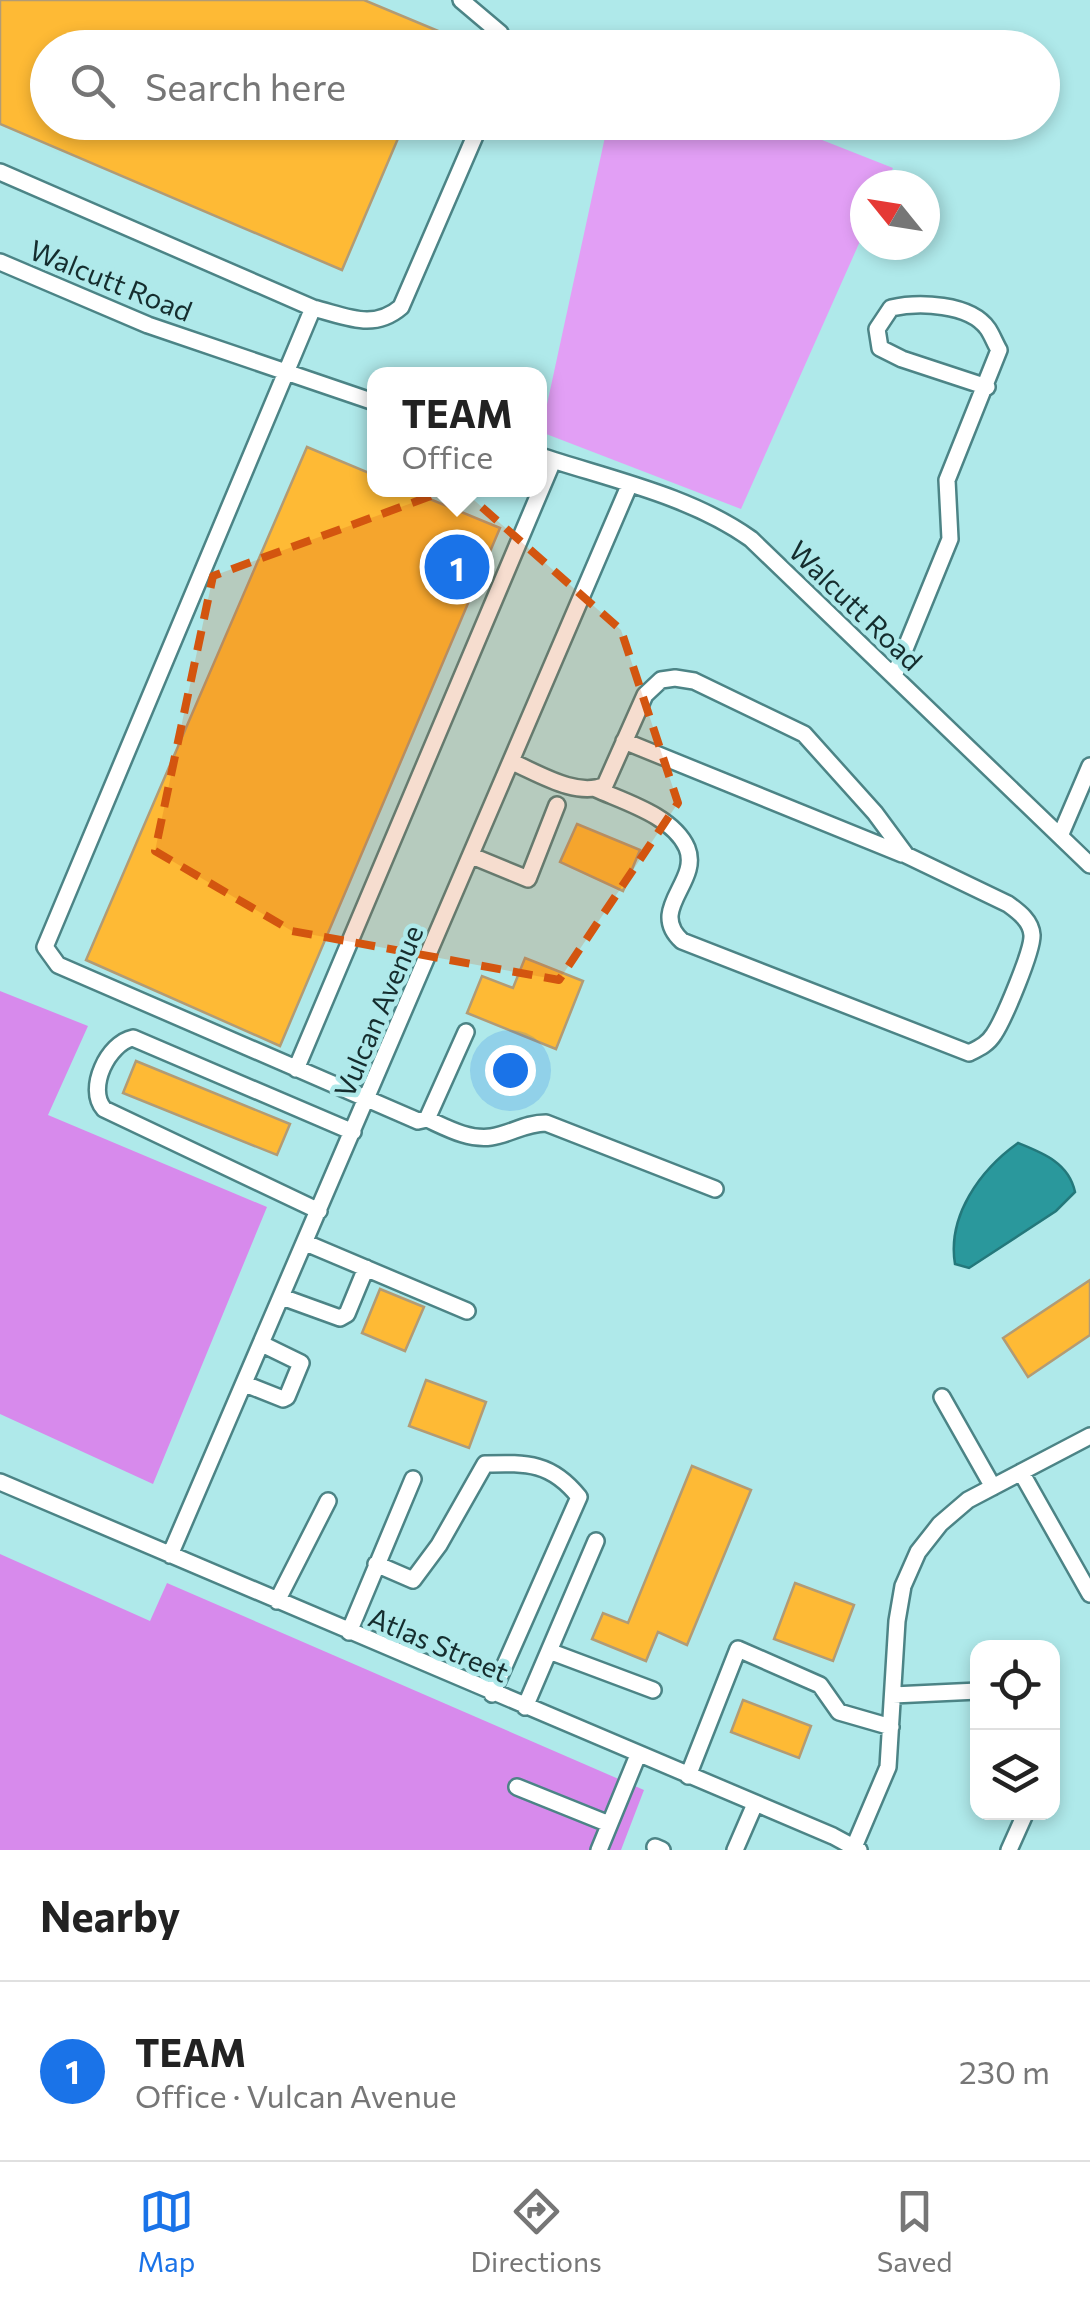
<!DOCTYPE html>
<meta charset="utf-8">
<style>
body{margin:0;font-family:Commissioner,sans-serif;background:#f2f2f2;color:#222}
.controls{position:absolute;right:30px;bottom:30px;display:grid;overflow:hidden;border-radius:20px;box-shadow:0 5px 15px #0003}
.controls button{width:90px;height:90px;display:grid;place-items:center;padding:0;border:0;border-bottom:2px solid #e0e0e0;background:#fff;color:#222;font:50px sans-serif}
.compass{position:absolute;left:850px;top:170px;width:90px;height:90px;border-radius:50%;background:#fff;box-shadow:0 5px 15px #0003;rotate:300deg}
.you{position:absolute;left:510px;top:1070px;width:35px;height:35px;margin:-25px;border:8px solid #fff;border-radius:50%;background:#1a73e8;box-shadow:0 0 0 15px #1a73e833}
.badge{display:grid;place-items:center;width:65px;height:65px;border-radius:50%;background:#1a73e8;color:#fff;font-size:32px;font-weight:700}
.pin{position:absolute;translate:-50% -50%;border:5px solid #fff;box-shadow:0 2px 10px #0006}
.popup{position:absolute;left:367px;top:367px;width:180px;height:130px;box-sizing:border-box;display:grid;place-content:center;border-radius:20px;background:#fff;filter:drop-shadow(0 2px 8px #0005);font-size:32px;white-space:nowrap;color:#767676}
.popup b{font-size:38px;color:#222}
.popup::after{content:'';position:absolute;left:50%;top:100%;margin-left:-20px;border:20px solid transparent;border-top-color:#fff}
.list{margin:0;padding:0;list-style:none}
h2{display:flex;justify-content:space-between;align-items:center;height:130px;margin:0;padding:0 40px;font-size:42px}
h2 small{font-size:32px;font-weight:400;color:#767676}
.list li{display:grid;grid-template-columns:65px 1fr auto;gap:30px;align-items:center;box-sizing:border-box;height:180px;padding:0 40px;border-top:2px solid #e0e0e0}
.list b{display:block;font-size:38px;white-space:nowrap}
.list p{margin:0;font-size:32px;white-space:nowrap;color:#767676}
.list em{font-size:32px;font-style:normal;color:#767676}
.icon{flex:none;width:55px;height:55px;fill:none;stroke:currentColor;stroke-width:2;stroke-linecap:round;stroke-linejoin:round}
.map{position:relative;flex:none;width:1090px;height:1850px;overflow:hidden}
.search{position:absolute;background:#fff;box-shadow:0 5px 15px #0003;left:30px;right:30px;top:30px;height:110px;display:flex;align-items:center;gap:25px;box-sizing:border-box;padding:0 35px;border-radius:55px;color:#767676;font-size:38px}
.sheet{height:310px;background:#fff}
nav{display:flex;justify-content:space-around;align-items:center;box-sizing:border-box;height:140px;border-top:2px solid #e0e0e0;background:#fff;font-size:28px;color:#767676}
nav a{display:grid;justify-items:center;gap:5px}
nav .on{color:#1a73e8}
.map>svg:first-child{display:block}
</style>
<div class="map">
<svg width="1090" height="1850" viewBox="0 0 1090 1850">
<rect width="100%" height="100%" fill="#afe9ea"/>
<path fill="#e29ff5" d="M 608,123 L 779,123 L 893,168 L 885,185 L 865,185 L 865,230 L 741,509 L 541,432 Z"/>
<path fill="#d78aec" d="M 0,991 L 88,1026 L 48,1115 L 267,1207 L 153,1484 L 0,1414 Z
M 0,1554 L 150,1621 L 167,1583 L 644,1790 L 621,1850 L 0,1850 Z"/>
<path fill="#2a989c" stroke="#24787b" stroke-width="2.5" d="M 1018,1143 C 1043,1153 1069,1163 1075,1192 L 1056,1211 L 969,1268 L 955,1264 C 947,1216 980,1170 1018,1143 Z"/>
<path fill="#feba35" stroke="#b29b75" stroke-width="2.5" d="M 0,0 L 364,0 L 443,33 L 437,48 L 48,48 L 48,122 L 405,122 L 342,270 L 0,124 Z
M 307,447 L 374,475 L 374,490 L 408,490 L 500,528 L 280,1046 L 86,960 Z
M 577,824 L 640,850 L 623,891 L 560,862 Z
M 525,958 L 583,981 L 556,1049 L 467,1013 L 482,976 L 513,988 Z
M 136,1061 L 290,1124 L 277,1155 L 123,1093 Z
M 1090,1280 L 1090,1335 L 1028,1377 L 1003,1338 Z
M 380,1289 L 424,1307 L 405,1351 L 362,1333 Z
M 426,1380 L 486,1402 L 469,1448 L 409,1426 Z
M 692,1466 L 751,1490 L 687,1645 L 658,1632 L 646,1661 L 592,1639 L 603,1613 L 628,1623 Z
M 795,1583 L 854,1605 L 833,1661 L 774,1639 Z
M 743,1700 L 811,1726 L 799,1758 L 731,1732 Z"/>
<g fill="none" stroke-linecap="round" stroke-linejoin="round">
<defs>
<path id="minor" d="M 461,0 L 500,33 L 506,48
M 0,172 L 313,308
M 0,262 L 148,325 L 374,402
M 540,456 C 610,479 691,496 751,539 L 1090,865
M 894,676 L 950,539 L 947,480 L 999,350 C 995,343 992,335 988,329 C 970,303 918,302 891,308 L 877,329 L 880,348 L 902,359 L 987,387
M 624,741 L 902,854
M 512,762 C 538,773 577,798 605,785 L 645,695 L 661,680 L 675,678 L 694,681 L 804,734 L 875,813 L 906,855 L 1008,904 C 1019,912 1031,921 1032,935 C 1033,950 1004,1019 994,1034 C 988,1044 979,1048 969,1053 L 682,941 C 647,909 701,882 687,848 C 673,816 625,802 596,789
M 1060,836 L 1090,766
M 472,856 L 528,879 L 557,805
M 466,1032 L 427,1119 L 418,1121 L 58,965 L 45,947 L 313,308 C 346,316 373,331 401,307 L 481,122
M 296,1069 L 553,461
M 427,1119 C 447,1128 468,1140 491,1137 C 511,1134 525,1123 546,1123 L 715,1189
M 319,1211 L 104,1109 C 86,1089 108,1043 133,1038 L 353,1132
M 306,1243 L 467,1311
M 282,1297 L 340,1318 L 347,1314 L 366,1268
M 245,1384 L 283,1399 L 287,1397 L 301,1363 L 262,1344
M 942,1397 L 993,1487
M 1021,1472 L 1090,1594
M 0,1482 L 833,1836 L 859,1850
M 170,1555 L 629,486
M 376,1564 L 413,1580 L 439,1545 L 485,1464 C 527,1463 551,1462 579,1497 L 492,1694
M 277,1601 L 328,1501
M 349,1632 L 413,1479
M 549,1651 L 653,1690
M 893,1695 L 978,1691
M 525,1707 L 596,1541
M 688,1776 L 738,1649 L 820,1685 L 839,1712 L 891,1727
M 517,1787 L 609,1824
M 655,1847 L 662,1850
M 854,1847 L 888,1767 L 897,1621 L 903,1586 L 918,1552 L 940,1524 L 968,1500 L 1090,1436
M 599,1850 L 638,1755
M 735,1850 L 755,1804
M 1009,1850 L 1026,1812"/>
</defs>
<use href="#minor" stroke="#4c8486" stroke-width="20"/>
<use href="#minor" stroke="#fff" stroke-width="15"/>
</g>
<path fill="#d3550f" fill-opacity="0.2" stroke="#d3550f" stroke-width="8" stroke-dasharray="20 12" stroke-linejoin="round" d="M 458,486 L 621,630 L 678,803 L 559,980 L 292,931 L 155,851 L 213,576 Z"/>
<g text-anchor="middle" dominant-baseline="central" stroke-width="9" stroke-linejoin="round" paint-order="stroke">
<g font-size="28" fill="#152d2e" stroke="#afe9ea">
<text transform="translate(111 280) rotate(22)">Walcutt Road</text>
<text transform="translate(856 605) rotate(44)">Walcutt Road</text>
<text transform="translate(378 1011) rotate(-67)">Vulcan Avenue</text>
<text transform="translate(439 1644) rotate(23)">Atlas Street</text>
</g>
</g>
</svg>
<div class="controls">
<button><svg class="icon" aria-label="locate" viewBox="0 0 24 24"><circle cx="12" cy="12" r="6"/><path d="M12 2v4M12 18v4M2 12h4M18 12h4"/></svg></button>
<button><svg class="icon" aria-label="layers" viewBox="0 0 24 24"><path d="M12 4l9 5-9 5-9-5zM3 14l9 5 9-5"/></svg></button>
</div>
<svg class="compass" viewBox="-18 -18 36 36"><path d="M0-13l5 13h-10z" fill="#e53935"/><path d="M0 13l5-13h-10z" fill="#767676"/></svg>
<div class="you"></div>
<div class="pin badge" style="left:457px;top:567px">1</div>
<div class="popup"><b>TEAM</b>Office</div>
<div class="search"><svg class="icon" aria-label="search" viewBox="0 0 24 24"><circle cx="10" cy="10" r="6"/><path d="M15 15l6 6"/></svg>Search here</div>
</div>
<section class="sheet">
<h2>Nearby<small></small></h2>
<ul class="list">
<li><span class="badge">1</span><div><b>TEAM</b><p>Office · Vulcan Avenue</p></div><em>230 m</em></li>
</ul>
</section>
<nav>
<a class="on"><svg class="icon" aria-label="map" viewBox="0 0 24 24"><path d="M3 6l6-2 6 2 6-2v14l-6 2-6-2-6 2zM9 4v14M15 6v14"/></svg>Map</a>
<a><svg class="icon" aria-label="directions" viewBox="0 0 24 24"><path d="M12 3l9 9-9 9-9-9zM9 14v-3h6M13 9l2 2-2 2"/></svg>Directions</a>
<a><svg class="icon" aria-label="saved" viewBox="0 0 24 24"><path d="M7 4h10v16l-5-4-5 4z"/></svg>Saved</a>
</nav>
